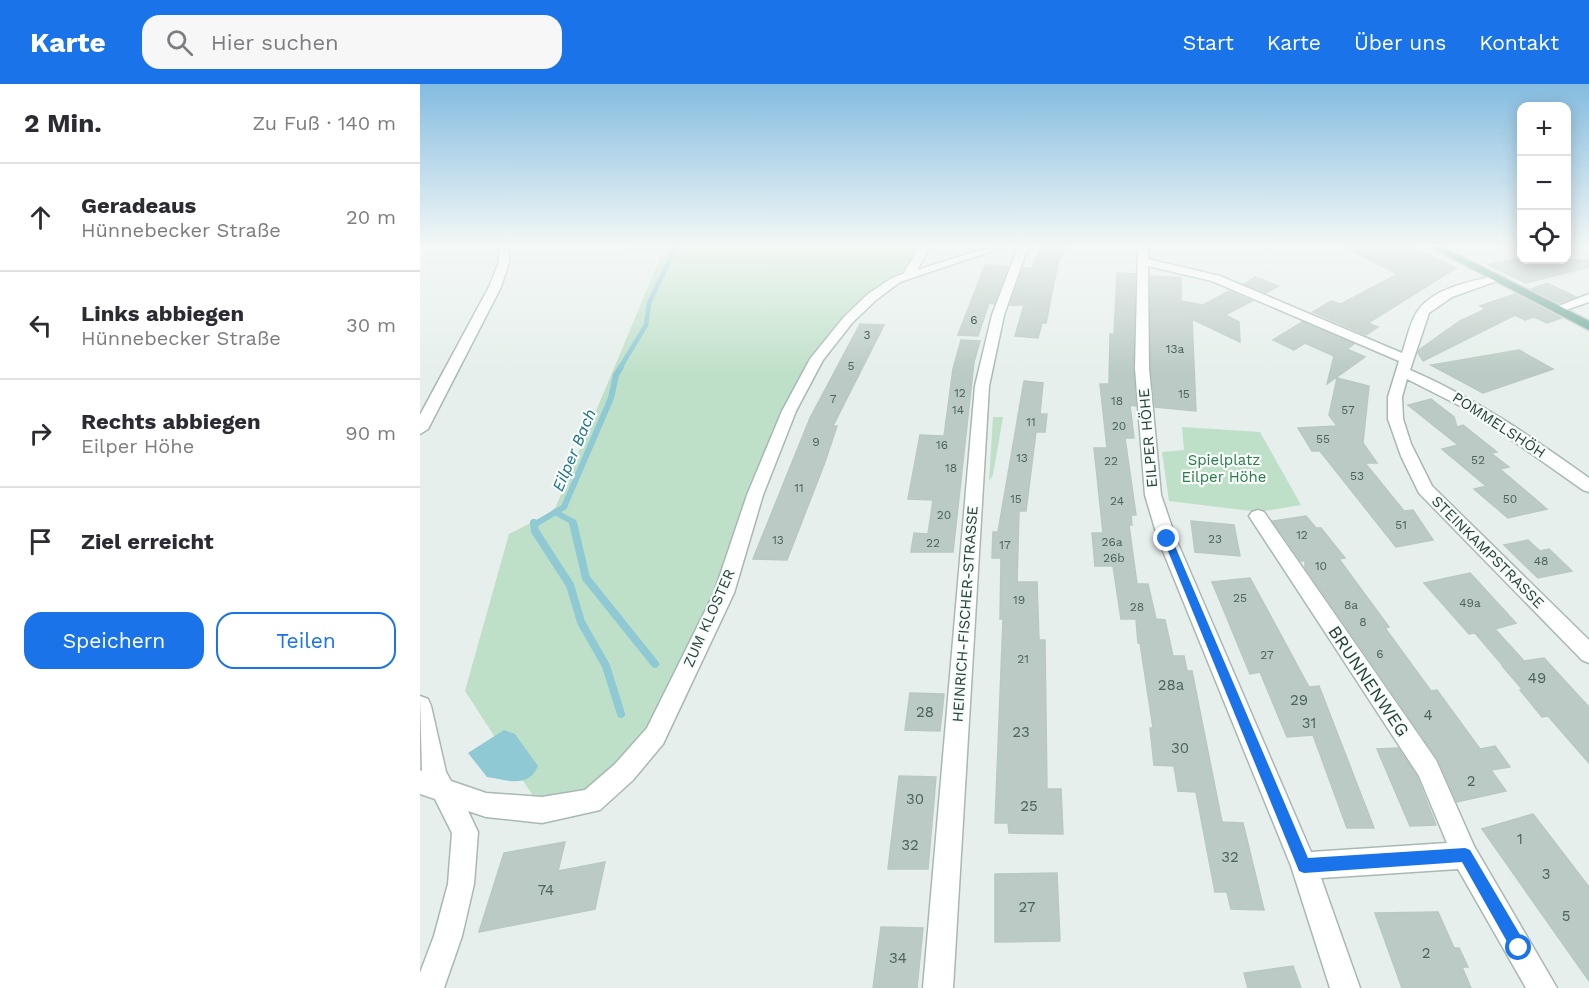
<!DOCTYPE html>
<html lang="de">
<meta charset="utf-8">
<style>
body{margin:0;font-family:"Work Sans",sans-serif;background:#f7f7f7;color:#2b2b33}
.controls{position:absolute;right:18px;top:18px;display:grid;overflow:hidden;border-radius:12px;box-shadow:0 3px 15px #0003}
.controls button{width:54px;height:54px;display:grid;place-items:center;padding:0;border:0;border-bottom:2px solid #e1e1e2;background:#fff;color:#2b2b33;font:30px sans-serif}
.stop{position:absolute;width:18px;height:18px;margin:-14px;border:4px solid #1a73e8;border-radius:50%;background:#fff}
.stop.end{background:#1a73e8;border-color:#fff;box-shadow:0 2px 6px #0008}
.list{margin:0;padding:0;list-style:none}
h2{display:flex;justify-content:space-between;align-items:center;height:78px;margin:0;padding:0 24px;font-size:26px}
h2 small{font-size:20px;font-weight:400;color:#7c7c81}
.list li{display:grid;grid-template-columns:39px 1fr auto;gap:18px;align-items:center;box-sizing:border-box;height:108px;padding:0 24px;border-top:2px solid #e1e1e2}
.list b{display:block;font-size:22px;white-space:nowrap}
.list p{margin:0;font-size:20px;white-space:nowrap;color:#7c7c81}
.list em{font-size:20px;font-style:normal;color:#7c7c81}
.actions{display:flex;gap:12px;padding:18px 24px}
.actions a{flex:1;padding:14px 0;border:2px solid #1a73e8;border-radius:18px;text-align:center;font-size:21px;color:#1a73e8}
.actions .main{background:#1a73e8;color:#fff}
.icon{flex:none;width:33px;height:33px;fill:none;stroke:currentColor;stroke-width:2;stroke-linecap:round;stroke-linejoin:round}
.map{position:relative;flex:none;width:1169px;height:904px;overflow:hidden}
header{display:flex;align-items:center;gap:36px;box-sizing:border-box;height:84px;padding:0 30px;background:#1a73e8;color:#fff}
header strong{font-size:28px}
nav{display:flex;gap:33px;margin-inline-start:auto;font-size:21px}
.search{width:420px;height:54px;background:#f7f7f7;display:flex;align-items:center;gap:15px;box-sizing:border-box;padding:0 21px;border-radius:18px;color:#7c7c81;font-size:22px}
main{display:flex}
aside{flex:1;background:#fff}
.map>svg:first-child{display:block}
</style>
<header>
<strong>Karte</strong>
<div class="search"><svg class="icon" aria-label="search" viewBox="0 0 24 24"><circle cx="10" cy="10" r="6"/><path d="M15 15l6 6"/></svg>Hier suchen</div>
<nav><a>Start</a><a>Karte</a><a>Über uns</a><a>Kontakt</a></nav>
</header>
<main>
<aside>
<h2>2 Min.<small>Zu Fuß · 140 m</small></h2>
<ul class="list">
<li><svg class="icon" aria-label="ahead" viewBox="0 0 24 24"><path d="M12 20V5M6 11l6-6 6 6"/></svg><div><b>Geradeaus</b><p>Hünnebecker Straße</p></div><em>20 m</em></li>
<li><svg class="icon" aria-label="left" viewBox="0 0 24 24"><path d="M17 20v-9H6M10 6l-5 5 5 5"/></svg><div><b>Links abbiegen</b><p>Hünnebecker Straße</p></div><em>30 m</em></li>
<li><svg class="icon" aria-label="right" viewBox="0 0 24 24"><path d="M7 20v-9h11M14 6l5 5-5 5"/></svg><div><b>Rechts abbiegen</b><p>Eilper Höhe</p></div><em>90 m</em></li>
<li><svg class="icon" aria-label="arrive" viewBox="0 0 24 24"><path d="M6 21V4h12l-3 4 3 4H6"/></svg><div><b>Ziel erreicht</b></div></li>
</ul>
<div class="actions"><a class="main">Speichern</a><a>Teilen</a></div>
</aside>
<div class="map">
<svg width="1169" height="904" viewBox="0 0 1169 904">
<rect width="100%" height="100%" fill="#e6efeb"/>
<path fill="#bfe0c8" d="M 208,163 L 505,163 L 489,190 L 452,213 L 397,275 L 335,411 L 235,652 L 171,717 L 122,726 L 45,607 L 89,450 L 134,427 L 244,165 L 206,169 Z
M 573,333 L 583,333 L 573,391 L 569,397 Z
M 762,343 L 840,348 L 881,421 L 839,428 L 749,417 L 742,368 L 764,366 Z"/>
<path fill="#8ec9d4" d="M 84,646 L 95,650 L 118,682 C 108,705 88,696 67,693 L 48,669 Z"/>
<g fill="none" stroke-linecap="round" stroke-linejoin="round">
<path stroke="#8ec9d4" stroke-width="4.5" d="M 200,284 L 226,241 L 229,219 L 256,163"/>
<path stroke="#8ec9d4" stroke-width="6" d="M 135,428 L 153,438 L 154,441
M 114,441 L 144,423 L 191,314 L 196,291 L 201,283"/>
<path stroke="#8ec9d4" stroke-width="8" d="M 114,439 L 115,447 L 150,501 L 161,538 L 186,582 L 201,630
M 153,439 L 166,494 L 235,580"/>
</g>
<path fill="#bbcac4" stroke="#b8c9c2" stroke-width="1.5" d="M 621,163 L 645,163 L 637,183 L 626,239 L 622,239 L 618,254 L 595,252 L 604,221 L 590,221 L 603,184 L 612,184 Z
M 923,163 L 993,163 L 1036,184 L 948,239 L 958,243 L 946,251 L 893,228 L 911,217 L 921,220 L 978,190 Z
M 1094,175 L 1169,176 L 1169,183 L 1106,199 L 1068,181 Z
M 565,181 L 588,183 L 574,220 L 569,219 L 558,252 L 538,251 Z
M 697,189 L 715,190 L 713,284 L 716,322 L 710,321 L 714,354 L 705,354 L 716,431 L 711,431 L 712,441 L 709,441 L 717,500 L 728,500 L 736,535 L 745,536 L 753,572 L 764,572 L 767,587 L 772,587 L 802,738 L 823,739 L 844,826 L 811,825 L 807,808 L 795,808 L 776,708 L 758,707 L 754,682 L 734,681 L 730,644 L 733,644 L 720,559 L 718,559 L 716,535 L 701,535 L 693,482 L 675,482 L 672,449 L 683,449 L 674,364 L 687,364 L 680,300 L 689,300 L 690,250 L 694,250 Z
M 730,192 L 761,194 L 761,217 L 783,221 L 809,207 L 832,217 L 805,231 L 819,238 L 820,258 L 772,235 L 776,327 L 735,323 L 731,284 Z
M 835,193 L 858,202 L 846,209 L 824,200 Z
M 1127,199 L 1156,213 L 1139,219 L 1111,205 Z
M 1095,210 L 1141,234 L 1127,239 L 1114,233 L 1105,236 L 1095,231 L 1003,277 L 998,269 L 999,266 L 1040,237 L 1066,225 L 1060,222 Z
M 882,238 L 934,260 L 927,265 L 945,273 L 907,300 L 914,272 L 885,259 L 874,266 L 853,256 Z
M 440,240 L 464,241 L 413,342 L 417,342 L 405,378 L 367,476 L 333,475 L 390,334 Z
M 541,256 L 560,257 L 554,278 L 533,468 L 491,468 L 494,449 L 508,450 L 513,416 L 488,415 L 500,351 L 524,352 L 533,285 Z
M 1099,266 L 1133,285 L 1063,309 L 1011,281 Z
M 917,294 L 949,302 L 943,359 L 957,379 L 945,379 L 984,427 L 993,426 L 1013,456 L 976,463 L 900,367 L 892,367 L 878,344 L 917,342 L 909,331 Z
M 604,297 L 623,299 L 620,330 L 627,330 L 625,348 L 616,348 L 606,427 L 599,427 L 597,498 L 617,498 L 619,556 L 625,556 L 627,705 L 641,705 L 643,750 L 589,749 L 588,739 L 575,739 L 583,535 L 580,535 L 581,474 L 572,474 L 573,448 L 578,448 Z
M 1011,315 L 1034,333 L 1037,343 L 1043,341 L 1077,368 L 1071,369 L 1089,383 L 1080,385 L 1127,425 L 1088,434 L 1054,405 L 1066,402 L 1022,365 L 1038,361 L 988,321 Z
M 886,432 L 896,444 L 901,444 L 925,474 L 919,475 L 969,543 L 965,544 L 1011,607 L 1017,606 L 1060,665 L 1075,662 L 1090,683 L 1071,686 L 1086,707 L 1037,718 L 1018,675 L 885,483 L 885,477 L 881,477 L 853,437 Z
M 771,437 L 814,441 L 820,472 L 775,468 Z
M 1108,456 L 1120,467 L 1129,465 L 1152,487 L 1118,494 L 1084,461 Z
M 1050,489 L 1096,539 L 1075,545 L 1104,577 L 1124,574 L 1169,623 L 1169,679 L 1128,632 L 1122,633 L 1100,606 L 1102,605 L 1083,583 L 1084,583 L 1055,549 L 1049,550 L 1004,499 Z
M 830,494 L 889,603 L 899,602 L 954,744 L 927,744 L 893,651 L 867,653 L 840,588 L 830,590 L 792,498 Z
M 490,609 L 524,610 L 520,647 L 485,646 Z
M 978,664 L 997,693 L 1016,741 L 990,742 L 957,665 Z
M 479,692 L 516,693 L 508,785 L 468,785 Z
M 1113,730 L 1169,803 L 1169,897 L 1062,745 Z
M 145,758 L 138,787 L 185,778 L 175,825 L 59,848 L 84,769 Z
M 637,789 L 640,857 L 575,858 L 575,790 Z
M 1018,828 L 1034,864 L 1039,864 L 1048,883 L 1042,883 L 1051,904 L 982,904 L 955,829 Z
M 461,843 L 503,844 L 497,904 L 453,904 Z
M 873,882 L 881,904 L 828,904 L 824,889 Z"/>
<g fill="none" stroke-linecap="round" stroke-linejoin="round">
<defs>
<path id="minor" d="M 79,163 L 89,163 L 89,178 L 81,203 L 8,345 L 0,350 L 0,331 L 69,203 L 79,178 Z
M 500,163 L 510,163 L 497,186 L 569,163 L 584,163 L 480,198 L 456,216 L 432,239 L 403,276 L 376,327 L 343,411 L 314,509 L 243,660 L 213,696 L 180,726 L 122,739 L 66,733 L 48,727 L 58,748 L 54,800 L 42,852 L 24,904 L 0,904 L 0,889 L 14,852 L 28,800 L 32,749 L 15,715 L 0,710 L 0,686 L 2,687 L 0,612 L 8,615 L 11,622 L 26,688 L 31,697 L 66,709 L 122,713 L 165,706 L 195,680 L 227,644 L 294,509 L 327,411 L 362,327 L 390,275 L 424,233 L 448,210 L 472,194 L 483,190 Z
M 598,163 L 608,163 L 584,231 L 569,302 L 533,904 L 503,904 L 555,302 L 572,231 Z
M 718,163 L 728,163 L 728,175 L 800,192 L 982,269 C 987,256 990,236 999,225 C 1016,203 1053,197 1079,191 L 1085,194 L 1032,213 L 1009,229 L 990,286 C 1055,314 1112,353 1169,394 L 1169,408 L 1163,406 L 1052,328 L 987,295 L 982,313 L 983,335 L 991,360 L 1012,402 L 1169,556 L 1169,579 L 1162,576 L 999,409 L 981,372 L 968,335 L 968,313 L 979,277 L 792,197 L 728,182 L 729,284 L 741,411 L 756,455 L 891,768 L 1027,759 L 999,692 L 829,432 L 832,428 L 838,426 L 844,428 L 1016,676 L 1054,762 L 1137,904 L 1106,904 L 1038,785 L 901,794 L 940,904 L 910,904 L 871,782 L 738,455 L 725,411 L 715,284 Z
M 1169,210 L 1169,218 L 1137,229 L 1131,225 Z"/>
<path id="primary" d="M 1010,163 L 1023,163 L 1169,237 L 1169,246 Z"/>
</defs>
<use href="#minor" stroke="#a8b8b2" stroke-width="3"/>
<use href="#primary" stroke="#c2cac8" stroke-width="3"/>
<use href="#minor" fill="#fff" fill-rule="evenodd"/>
<use href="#primary" fill="#6aa596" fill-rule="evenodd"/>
</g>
<linearGradient id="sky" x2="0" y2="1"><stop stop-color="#84bce0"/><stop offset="0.56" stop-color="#f4f8f6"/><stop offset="1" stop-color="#f4f8f6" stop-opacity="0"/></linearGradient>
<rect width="1169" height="289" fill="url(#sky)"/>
<path fill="#1a73e8" d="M 747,452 L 752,455 L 888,774 L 1045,764 L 1050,766 L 1105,859 L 1107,864 L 1105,870 L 1099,872 L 1094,870 L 1042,778 L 884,789 L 879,787 L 743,455 Z"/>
<g text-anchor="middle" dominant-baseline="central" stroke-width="4.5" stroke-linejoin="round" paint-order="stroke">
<g font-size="12" fill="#4a645c">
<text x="554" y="236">6</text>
<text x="447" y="251">3</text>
<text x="755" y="265">13a</text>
<text x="431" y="282">5</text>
<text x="540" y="309">12</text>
<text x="764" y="310">15</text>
<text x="413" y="315">7</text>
<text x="697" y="317">18</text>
<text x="538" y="326">14</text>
<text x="928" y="326">57</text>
<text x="611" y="338">11</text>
<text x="699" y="342">20</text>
<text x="903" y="355">55</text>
<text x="396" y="358">9</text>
<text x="522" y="361">16</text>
<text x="602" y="374">13</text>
<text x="1058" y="376">52</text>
<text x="691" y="377">22</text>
<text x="531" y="384">18</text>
<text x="937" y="392">53</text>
<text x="379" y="404">11</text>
<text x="596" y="415">15</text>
<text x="1090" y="415">50</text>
<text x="697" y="417">24</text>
<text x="524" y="431">20</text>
<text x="981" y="441">51</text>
<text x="882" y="451">12</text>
<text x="795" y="455">23</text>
<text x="358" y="456">13</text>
<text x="692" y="458">26a</text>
<text x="513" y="459">22</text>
<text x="585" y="461">17</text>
<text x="694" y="474">26b</text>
<text x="1121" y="477">48</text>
<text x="901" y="482">10</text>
<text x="820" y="514">25</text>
<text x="599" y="516">19</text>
<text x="1050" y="519">49a</text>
<text x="931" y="521">8a</text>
<text x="717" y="523">28</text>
<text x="943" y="538">8</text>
<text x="960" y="570">6</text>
<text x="847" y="571">27</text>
<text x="603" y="575">21</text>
</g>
<g font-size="15" fill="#24423a" stroke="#f7fbf9">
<text transform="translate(1079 341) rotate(33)">POMMELSHÖH</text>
<text transform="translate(728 354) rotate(-95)">EILPER HÖHE</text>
<text transform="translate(1068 468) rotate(45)">STEINKAMPSTRASSE</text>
<text transform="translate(545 530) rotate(-86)">HEINRICH-FISCHER-STRASSE</text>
<text transform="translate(289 534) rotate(-66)">ZUM KLOSTER</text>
</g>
<g font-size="15" fill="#2d7a4b" stroke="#f7fbf9">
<text x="804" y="376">Spielplatz<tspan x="804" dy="17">Eilper Höhe</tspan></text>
</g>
<g font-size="15" fill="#4a645c">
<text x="1117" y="594">49</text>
<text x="751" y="601">28a</text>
<text x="879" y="616">29</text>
<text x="505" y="628">28</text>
<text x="1008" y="631">4</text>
<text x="889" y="639">31</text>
<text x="601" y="648">23</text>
<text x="760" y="664">30</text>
<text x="1051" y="697">2</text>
<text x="495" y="715">30</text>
<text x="609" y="722">25</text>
<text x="1100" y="755">1</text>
<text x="490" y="761">32</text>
<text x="810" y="773">32</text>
<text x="1126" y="790">3</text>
<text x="126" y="806">74</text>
<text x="607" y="823">27</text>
<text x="1146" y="832">5</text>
<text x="1006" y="869">2</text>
<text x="478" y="874">34</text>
</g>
<g font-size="16" font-style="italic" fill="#1c6f80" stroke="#f7fbf9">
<text transform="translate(154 366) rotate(-67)">Eilper Bach</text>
</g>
<g font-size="18" fill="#24423a" stroke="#f7fbf9">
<text transform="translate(949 597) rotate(56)">BRUNNENWEG</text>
</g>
</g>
</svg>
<div class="controls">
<button>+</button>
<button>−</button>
<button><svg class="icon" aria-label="locate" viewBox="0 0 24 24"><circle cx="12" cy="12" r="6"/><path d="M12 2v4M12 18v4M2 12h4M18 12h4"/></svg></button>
</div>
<div class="stop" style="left:1099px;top:864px"></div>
<div class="stop end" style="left:747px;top:455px"></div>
</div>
</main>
